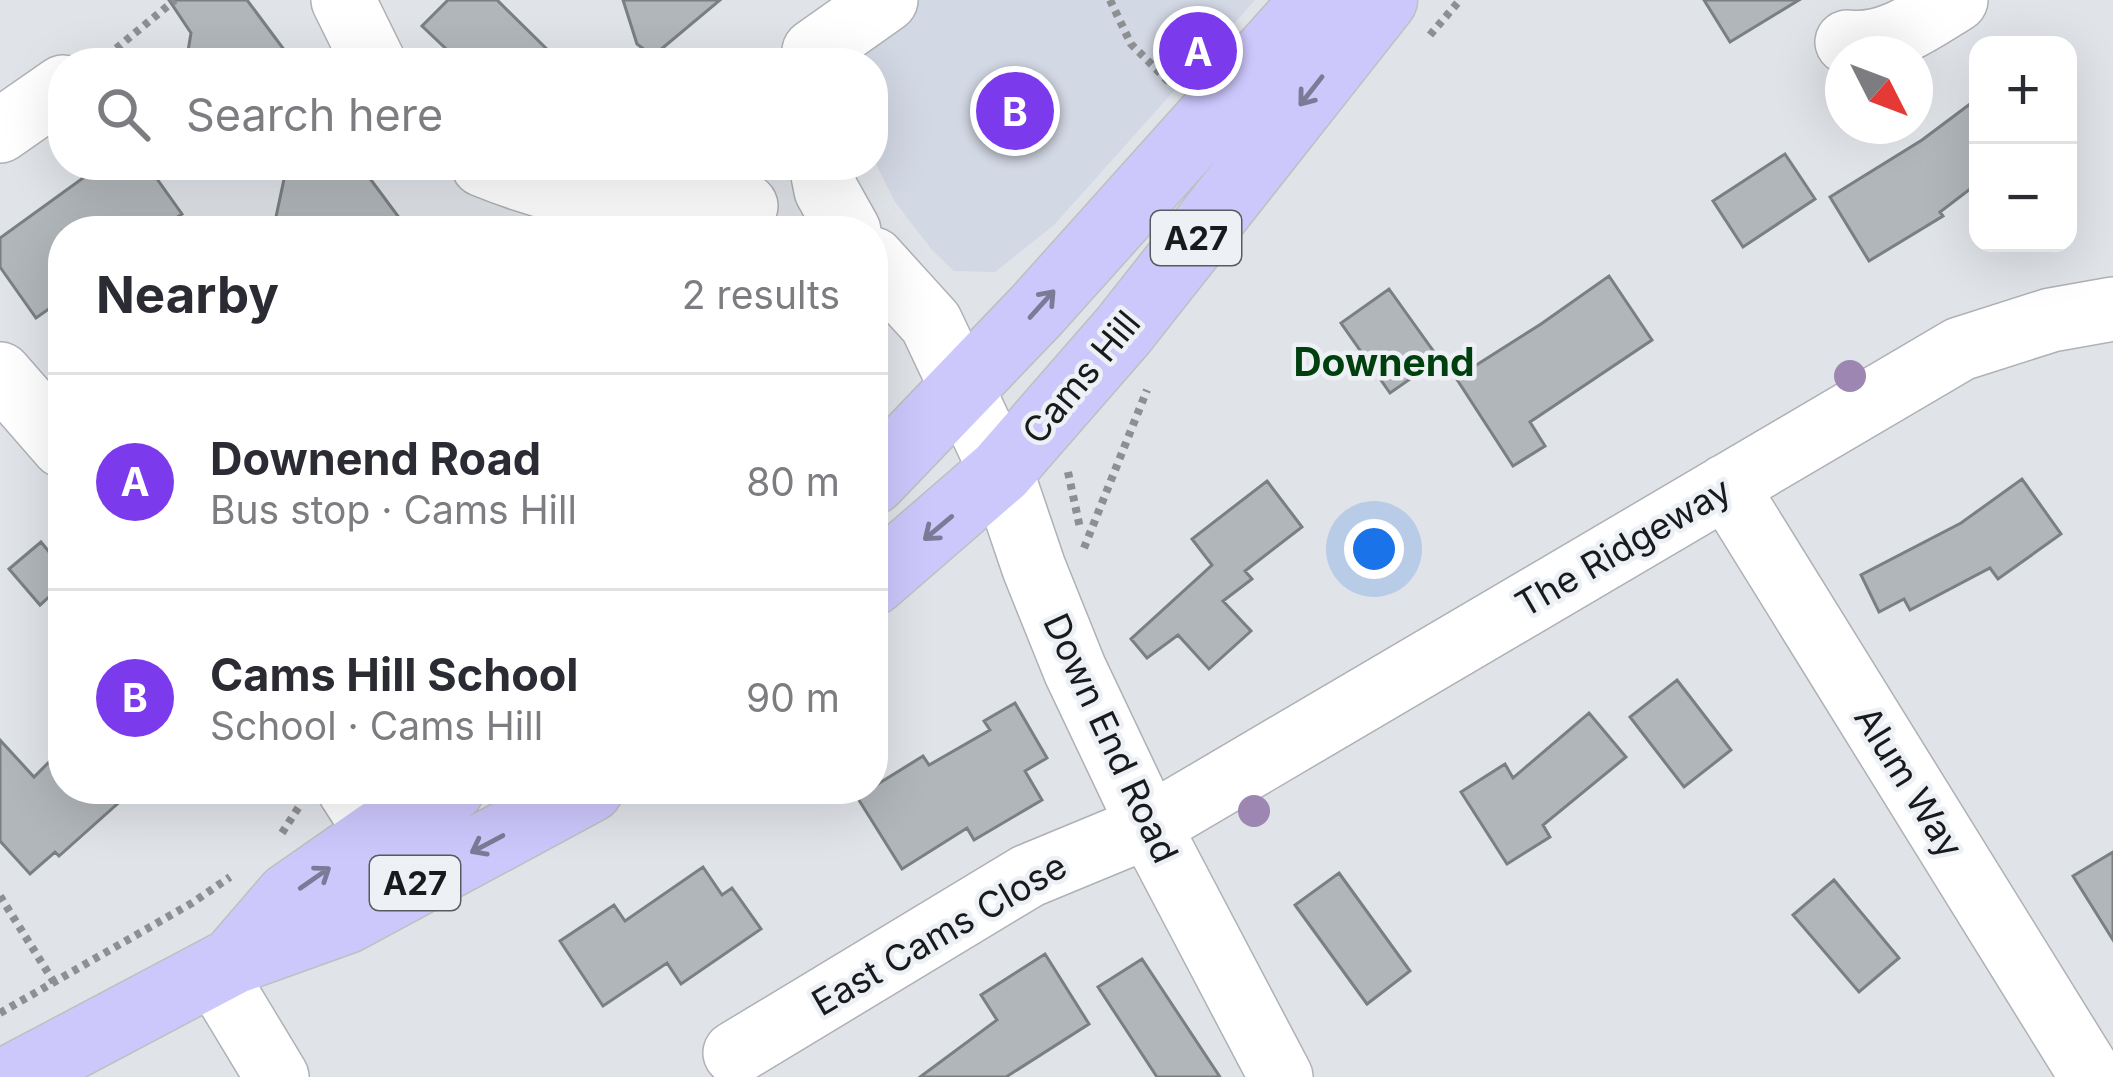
<!DOCTYPE html>
<meta charset="utf-8">
<style>
body{margin:0;font-family:Inter,sans-serif;background:#f2f2f3;color:#2b2b33}
.controls{position:absolute;right:36px;top:36px;display:grid;overflow:hidden;border-radius:24px;box-shadow:0 12px 48px #0002}
.controls button{width:108px;height:108px;display:grid;place-items:center;padding:0;border:0;border-bottom:3px solid #e1e1e2;background:#fff;color:#2b2b33;font:60px sans-serif}
.compass{position:absolute;left:1825px;top:36px;width:108px;height:108px;border-radius:50%;background:#fff;box-shadow:0 12px 48px #0002;rotate:132deg}
.you{position:absolute;left:1374px;top:549px;width:42px;height:42px;margin:-30px;border:9px solid #fff;border-radius:50%;background:#1a73e8;box-shadow:0 0 0 18px #1a73e833}
.badge{display:grid;place-items:center;width:78px;height:78px;border-radius:50%;background:#7c3aed;color:#fff;font-size:39px;font-weight:700}
.pin{position:absolute;translate:-50% -50%;border:6px solid #fff;box-shadow:0 3px 12px #0006}
.list{margin:0;padding:0;list-style:none}
h2{display:flex;justify-content:space-between;align-items:center;height:156px;margin:0;padding:0 48px;font-size:51px}
h2 small{font-size:39px;font-weight:400;color:#7c7c81}
.list li{display:grid;grid-template-columns:78px 1fr auto;gap:36px;align-items:center;box-sizing:border-box;height:216px;padding:0 48px;border-top:3px solid #e1e1e2}
.list b{display:block;font-size:45px;white-space:nowrap}
.list p{margin:0;font-size:39px;white-space:nowrap;color:#7c7c81}
.list em{font-size:39px;font-style:normal;color:#7c7c81}
.icon{flex:none;width:66px;height:66px;fill:none;stroke:currentColor;stroke-width:2;stroke-linecap:round;stroke-linejoin:round}
.map{position:relative;flex:none;width:2113px;height:1077px;overflow:hidden}
.search{position:absolute;background:#fff;box-shadow:0 12px 48px #0002;left:48px;top:48px;width:840px;height:132px;display:flex;align-items:center;gap:30px;box-sizing:border-box;padding:0 42px;border-radius:48px;color:#7c7c81;font-size:45px}
.panel{position:absolute;background:#fff;box-shadow:0 12px 48px #0002;left:48px;top:216px;width:840px;height:588px;border-radius:48px}
.map>svg:first-child{display:block}
</style>
<div class="map">
<svg width="2113" height="1077" viewBox="0 0 2113 1077">
<rect width="100%" height="100%" fill="#e0e3e8"/>
<path fill="#d2d8e4" d="M 850,0 L 1255,0 L 1054,225 L 995,272 L 954,271 L 932,250 L 895,202 L 873,158 L 873,63 L 856,63 Z"/>
<path fill="#b1b6ba" stroke="#7a7f82" stroke-width="3" d="M 169,0 L 247,0 L 294,63 L 186,63 L 191,33 Z
M 448,0 L 497,0 L 561,63 L 461,63 L 422,26 Z
M 623,0 L 720,0 L 653,56 L 637,44 Z
M 1704,0 L 1799,0 L 1730,42 Z
M 1978,98 L 1978,183 L 1940,212 L 1943,216 L 1869,261 L 1830,197 L 1922,140 Z
M 1785,154 L 1815,199 L 1743,247 L 1713,201 Z
M 101,165 L 147,165 L 182,214 L 156,231 L 63,231 L 63,299 L 36,318 L 0,267 L 0,238 Z
M 287,165 L 360,165 L 409,231 L 273,231 Z
M 1609,276 L 1652,340 L 1530,422 L 1545,446 L 1513,466 L 1456,378 L 1541,324 Z
M 1389,289 L 1439,359 L 1390,393 L 1341,323 Z
M 2022,479 L 2061,534 L 1998,579 L 1990,568 L 1910,610 L 1904,599 L 1879,612 L 1861,575 L 1961,523 Z
M 1267,481 L 1302,527 L 1245,571 L 1252,579 L 1223,601 L 1251,631 L 1209,669 L 1178,635 L 1147,658 L 1131,639 L 1212,565 L 1192,539 Z
M 41,542 L 63,569 L 63,584 L 40,605 L 9,569 Z
M 1677,680 L 1731,750 L 1684,787 L 1630,717 Z
M 1015,703 L 1047,758 L 1025,771 L 1042,800 L 974,840 L 967,828 L 902,869 L 857,797 L 923,756 L 929,765 L 990,730 L 984,721 Z
M 1589,713 L 1626,757 L 1543,825 L 1550,837 L 1507,864 L 1461,792 L 1505,764 L 1513,778 Z
M 0,740 L 34,777 L 63,748 L 63,789 L 134,789 L 59,856 L 55,852 L 30,874 L 0,841 Z
M 2113,852 L 2113,940 L 2073,876 Z
M 703,867 L 722,895 L 732,888 L 761,929 L 681,984 L 667,963 L 603,1006 L 560,941 L 614,905 L 625,921 Z
M 1339,873 L 1410,971 L 1367,1004 L 1295,905 Z
M 1834,880 L 1899,958 L 1859,992 L 1793,915 Z
M 1045,954 L 1089,1024 L 1006,1077 L 920,1077 L 997,1020 L 981,995 Z
M 1142,959 L 1220,1077 L 1157,1077 L 1098,987 Z"/>
<g fill="none" stroke-linecap="round" stroke-linejoin="round">
<defs>
<path id="minor" d="M 343,0 L 374,63
M 1847,42 C 1888,47 1923,20 1956,0
M 814,51 L 886,0
M 0,131 L 63,87
M 483,165 C 540,188 617,209 679,210 C 701,211 724,207 746,206
M 821,165 L 826,190 L 849,231
M 873,259 L 931,323 L 1001,471 L 1034,568 L 1075,670 L 1149,826 L 1281,1077
M 0,374 L 63,446
M 1726,486 L 2092,1077
M 349,789 L 378,834
M 213,971 L 277,1077
M 735,1053 L 1028,876 L 1149,826 L 1960,349 L 2051,320 L 2113,309"/>
<path id="major" d="M 873,481 L 1037,310 L 1315,0
M 873,582 L 1001,471 L 1123,331 L 1384,0
M 239,954 L 289,896 L 378,834 L 451,789
M 14,1077 L 233,961 L 347,920 L 590,789"/>
</defs>
<use href="#minor" stroke="#aeb1b5" stroke-width="66"/>
<use href="#major" stroke="#bfbfbf" stroke-width="69"/>
<path stroke="#8d8f93" stroke-width="8" stroke-dasharray="6 6" stroke-linecap="butt" d="M 1110,0 L 1131,44 L 1170,83
M 1430,35 L 1460,0
M 107,56 L 175,0
M 1068,472 L 1080,528
M 1084,548 L 1147,390
M 282,833 L 300,805
M 0,896 L 57,987
M 0,1013 L 192,903 L 230,877"/>
<use href="#minor" stroke="#fff" stroke-width="63"/>
<use href="#major" stroke="#cdc8fc" stroke-width="66"/>
</g>
<g fill="#9d86b1">
<circle cx="1850" cy="376" r="16"/>
<circle cx="1254" cy="811" r="16"/>
</g>
<defs><path id="oneway-shaft" d="M-6 0H5M1.5-3L5.5 0L1.5 3" fill="none" stroke-width="1.6" stroke-linecap="round" stroke-linejoin="round" transform="scale(3)"/></defs>
<g stroke="#7c7a97">
<use href="#oneway-shaft" transform="translate(1311 91) rotate(128)"/>
<use href="#oneway-shaft" transform="translate(1042 304) rotate(-48)"/>
<use href="#oneway-shaft" transform="translate(938 528) rotate(140)"/>
<use href="#oneway-shaft" transform="translate(487 844) rotate(152)"/>
<use href="#oneway-shaft" transform="translate(315 878) rotate(-35)"/>
</g>
<g text-anchor="middle" dominant-baseline="central" stroke-width="9" stroke-linejoin="round" paint-order="stroke">
<g fill="#edf0f5" stroke="#595a5d" stroke-width="3">
<rect x="1151" y="211" width="90" height="54" rx="9"/>
<rect x="370" y="856" width="90" height="54" rx="9"/>
</g>
<g font-size="33" font-weight="bold" fill="#191a1c">
<text x="1196" y="238">A27</text>
<text x="415" y="883">A27</text>
</g>
<g font-size="36" fill="#191a1c" stroke="#edf0f5">
<text transform="translate(1081 377) rotate(-50)">Cams Hill</text>
<text transform="translate(1623 547) rotate(-30)">The Ridgeway</text>
<text transform="translate(1111 738) rotate(65)">Down End Road</text>
<text transform="translate(1909 782) rotate(58)">Alum Way</text>
<text transform="translate(939 934) rotate(-30)">East Cams Close</text>
</g>
<g font-size="39" font-weight="bold" fill="#00400e" stroke="#edf0f5">
<text x="1384" y="361">Downend</text>
</g>
</g>
</svg>
<div class="controls">
<button>+</button>
<button>−</button>
</div>
<svg class="compass" viewBox="-18 -18 36 36"><path d="M0-13l5 13h-10z" fill="#e53935"/><path d="M0 13l5-13h-10z" fill="#7c7c81"/></svg>
<div class="you"></div>
<div class="pin badge" style="left:1198px;top:51px">A</div>
<div class="pin badge" style="left:1015px;top:111px">B</div>
<div class="search"><svg class="icon" aria-label="search" viewBox="0 0 24 24"><circle cx="10" cy="10" r="6"/><path d="M15 15l6 6"/></svg>Search here</div>
<section class="panel">
<h2>Nearby<small>2 results</small></h2>
<ul class="list">
<li><span class="badge">A</span><div><b>Downend Road</b><p>Bus stop · Cams Hill</p></div><em>80 m</em></li>
<li><span class="badge">B</span><div><b>Cams Hill School</b><p>School · Cams Hill</p></div><em>90 m</em></li>
</ul>
</section>
</div>
